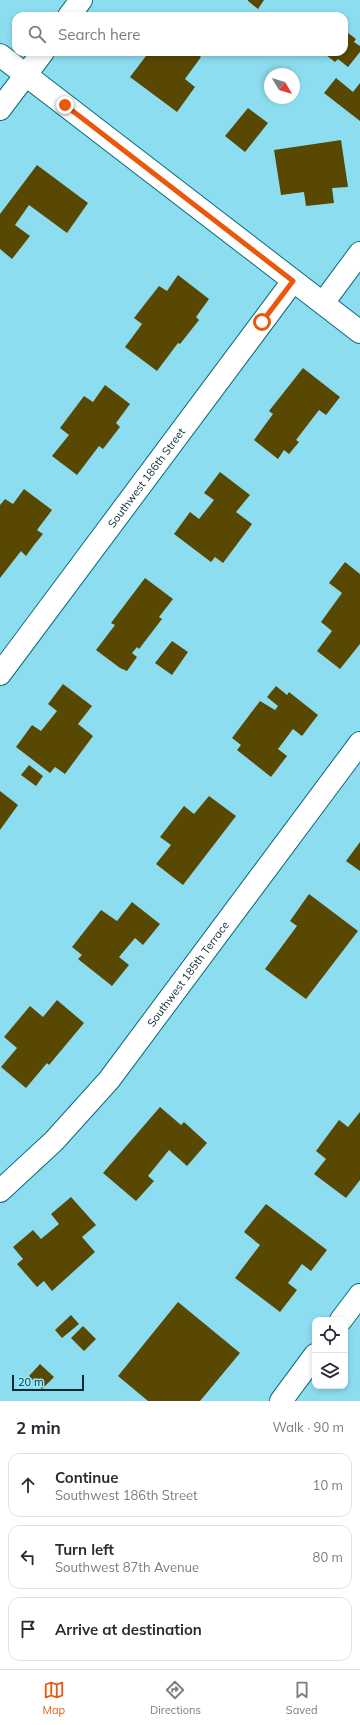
<!DOCTYPE html>
<meta charset="utf-8">
<style>
body{margin:0;font-family:Mulish,sans-serif;background:#f7f7f7;color:#2b2b33}
.controls{position:absolute;right:12px;bottom:12px;display:grid;overflow:hidden;border-radius:8px;box-shadow:0 2px 6px #0003}
.controls button{width:36px;height:36px;display:grid;place-items:center;padding:0;border:0;border-bottom:1px solid #e1e1e2;background:#fff;color:#2b2b33;font:20px sans-serif}
.compass{position:absolute;left:264px;top:68px;width:36px;height:36px;border-radius:50%;background:#fff;box-shadow:0 2px 6px #0003;rotate:128deg}
.scale{position:absolute;left:12px;bottom:10px;width:72px;box-sizing:border-box;padding-left:4px;border:2px solid #092c33;border-top:0;font-size:11px;line-height:14px;white-space:nowrap;color:#092c33;-webkit-text-stroke:3px #9aeafd;paint-order:stroke}
.stop{position:absolute;width:12px;height:12px;margin:-9px;border:3px solid #ea580c;border-radius:50%;background:#fff}
.stop.end{background:#ea580c;border-color:#fff;box-shadow:0 1px 4px #0008}
.list{margin:0;padding:0;list-style:none}
h2{display:flex;justify-content:space-between;align-items:center;height:52px;margin:0;padding:0 16px;font-size:17px}
h2 small{font-size:13px;font-weight:400;color:#7c7c81}
.list li{display:grid;grid-template-columns:26px 1fr auto;gap:12px;align-items:center;box-sizing:border-box;height:64px;margin:0 8px 8px;padding:0 8px;border:1px solid #e1e1e2;border-radius:12px}
.list b{display:block;font-size:15px;white-space:nowrap}
.list p{margin:0;font-size:13px;white-space:nowrap;color:#7c7c81}
.list em{font-size:13px;font-style:normal;color:#7c7c81}
.icon{flex:none;width:22px;height:22px;fill:none;stroke:currentColor;stroke-width:2;stroke-linecap:round;stroke-linejoin:round}
.map{position:relative;flex:none;width:360px;height:1401px;overflow:hidden}
.search{position:absolute;background:#fff;box-shadow:0 2px 6px #0003;left:12px;right:12px;top:12px;height:44px;display:flex;align-items:center;gap:10px;box-sizing:border-box;padding:0 14px;border-radius:12px;color:#7c7c81;font-size:15px}
.sheet{height:268px;background:#fff}
nav{display:flex;justify-content:space-around;align-items:center;box-sizing:border-box;height:56px;border-top:1px solid #e1e1e2;background:#fff;font-size:11px;color:#7c7c81}
nav a{display:grid;justify-items:center;gap:2px}
nav .on{color:#ea580c}
.map>svg:first-child{display:block}
</style>
<div class="map">
<svg width="360" height="1401" viewBox="0 0 360 1401">
<rect width="100%" height="100%" fill="#8dddf0"/>
<path fill="#584802" d="M 248,0 L 264,0 L 258,9 L 248,1 Z
M 344,30 L 356,39 L 354,42 L 360,46 L 360,52 L 348,67 L 338,59 L 335,62 L 322,52 L 344,52 Z
M 149,52 L 195,52 L 201,57 L 185,79 L 195,87 L 177,112 L 130,77 Z
M 336,78 L 353,92 L 360,83 L 360,121 L 324,93 Z
M 248,108 L 268,123 L 245,152 L 225,136 Z
M 341,140 L 348,187 L 332,188 L 334,203 L 306,206 L 304,192 L 281,195 L 274,150 Z
M 37,165 L 88,203 L 67,233 L 29,205 L 15,225 L 30,236 L 12,259 L 0,249 L 0,214 Z
M 178,275 L 209,299 L 196,317 L 199,320 L 180,344 L 178,343 L 157,371 L 125,347 L 142,324 L 134,318 L 159,286 L 167,291 Z
M 303,368 L 340,397 L 326,415 L 319,410 L 296,440 L 299,442 L 289,454 L 284,450 L 278,459 L 254,440 L 273,414 L 269,411 Z
M 105,385 L 130,404 L 116,423 L 120,427 L 103,449 L 99,446 L 77,475 L 52,456 L 69,435 L 60,428 L 84,396 L 93,402 Z
M 220,472 L 250,495 L 236,512 L 252,524 L 223,563 L 215,557 L 211,562 L 174,534 L 190,512 L 199,519 L 214,500 L 204,493 Z
M 24,489 L 52,510 L 37,530 L 43,534 L 34,545 L 26,556 L 21,551 L 0,578 L 0,505 L 5,499 L 13,504 Z
M 345,562 L 360,574 L 360,644 L 340,669 L 317,651 L 332,631 L 321,622 L 342,593 L 329,583 Z
M 145,578 L 173,599 L 159,617 L 162,619 L 139,649 L 137,647 L 132,653 L 137,657 L 127,671 L 120,668 L 96,650 L 115,625 L 111,623 Z
M 172,641 L 188,652 L 172,675 L 155,663 Z
M 63,684 L 92,706 L 78,724 L 93,736 L 65,774 L 55,767 L 50,773 L 16,747 L 32,725 L 41,731 L 57,711 L 48,704 Z
M 276,686 L 287,695 L 289,692 L 318,715 L 302,736 L 293,729 L 278,749 L 287,756 L 271,777 L 237,750 L 241,745 L 232,738 L 260,701 L 275,710 L 278,706 L 267,697 Z
M 29,765 L 43,776 L 36,786 L 21,775 Z
M 0,791 L 18,805 L 0,830 Z
M 209,796 L 236,816 L 183,885 L 156,864 L 171,845 L 160,837 L 184,806 L 194,814 Z
M 360,842 L 360,871 L 346,861 Z
M 309,894 L 358,931 L 306,999 L 265,969 L 297,926 L 290,921 Z
M 132,902 L 160,924 L 143,945 L 135,938 L 119,957 L 129,965 L 112,986 L 78,959 L 82,955 L 72,947 L 101,910 L 117,921 Z
M 57,1000 L 84,1023 L 49,1065 L 47,1063 L 26,1088 L 1,1067 L 17,1048 L 4,1037 L 30,1006 L 43,1017 Z
M 160,1107 L 181,1125 L 184,1122 L 207,1143 L 187,1166 L 169,1150 L 148,1176 L 154,1181 L 136,1201 L 103,1173 Z
M 360,1112 L 360,1180 L 346,1198 L 314,1174 L 326,1159 L 316,1151 L 339,1120 L 348,1127 Z
M 71,1197 L 96,1225 L 82,1237 L 95,1252 L 52,1291 L 44,1281 L 37,1287 L 17,1264 L 23,1259 L 13,1247 L 33,1230 L 41,1239 L 59,1224 L 51,1214 Z
M 266,1204 L 327,1250 L 311,1271 L 302,1264 L 288,1283 L 297,1290 L 280,1312 L 235,1278 L 260,1245 L 244,1232 Z
M 178,1302 L 240,1353 L 200,1401 L 148,1401 L 118,1376 Z
M 71,1315 L 79,1324 L 62,1338 L 55,1330 Z
M 83,1326 L 96,1339 L 84,1351 L 71,1338 Z
M 40,1364 L 54,1377 L 42,1389 L 29,1376 Z"/>
<g fill="none" stroke-linecap="round" stroke-linejoin="round">
<defs>
<g id="minor">
<path d="M 323,303 L 360,253"/>
<path id="s1" d="M 0,674 L 293,281"/>
<path id="s2" d="M 0,1191 L 54,1141 L 109,1080 L 360,743"/>
<path d="M 341,1320 L 360,1295"/>
<path d="M 281,1401 L 315,1355"/>
</g>
<path id="tertiary" d="M 69,16 L 81,0
M 0,55 L 360,332
M 0,109 L 43,52"/>
</defs>
<use href="#minor" stroke="#0b6a7b" stroke-width="24"/>
<use href="#tertiary" stroke="#0b6a7b" stroke-width="24"/>
<use href="#minor" stroke="#fff" stroke-width="22"/>
<use href="#tertiary" stroke="#fff" stroke-width="22"/>
</g>
<g fill="none" stroke-linecap="round" stroke-linejoin="round">
<path stroke="#ea580c" stroke-width="5" d="M 65,105 L 293,281 L 262,322"/>
</g>
<g text-anchor="middle" dominant-baseline="central" stroke-width="4" stroke-linejoin="round" paint-order="stroke">
<g font-size="11" fill="#092c33" stroke="#9aeafd">
<text stroke="none"><textPath href="#s1" startOffset="245">Southwest 186th Street</textPath></text>
<text stroke="none"><textPath href="#s2" startOffset="288">Southwest 185th Terrace</textPath></text>
</g>
</g>
</svg>
<div class="controls">
<button><svg class="icon" aria-label="locate" viewBox="0 0 24 24"><circle cx="12" cy="12" r="6"/><path d="M12 2v4M12 18v4M2 12h4M18 12h4"/></svg></button>
<button><svg class="icon" aria-label="layers" viewBox="0 0 24 24"><path d="M12 4l9 5-9 5-9-5zM3 14l9 5 9-5"/></svg></button>
</div>
<svg class="compass" viewBox="-18 -18 36 36"><path d="M0-13l5 13h-10z" fill="#e53935"/><path d="M0 13l5-13h-10z" fill="#7c7c81"/></svg>
<div class="scale">20 m</div>
<div class="stop" style="left:262px;top:322px"></div>
<div class="stop end" style="left:65px;top:105px"></div>
<div class="search"><svg class="icon" aria-label="search" viewBox="0 0 24 24"><circle cx="10" cy="10" r="6"/><path d="M15 15l6 6"/></svg>Search here</div>
</div>
<section class="sheet">
<h2>2 min<small>Walk · 90 m</small></h2>
<ul class="list">
<li><svg class="icon" aria-label="ahead" viewBox="0 0 24 24"><path d="M12 20V5M6 11l6-6 6 6"/></svg><div><b>Continue</b><p>Southwest 186th Street</p></div><em>10 m</em></li>
<li><svg class="icon" aria-label="left" viewBox="0 0 24 24"><path d="M17 20v-9H6M10 6l-5 5 5 5"/></svg><div><b>Turn left</b><p>Southwest 87th Avenue</p></div><em>80 m</em></li>
<li><svg class="icon" aria-label="arrive" viewBox="0 0 24 24"><path d="M6 21V4h12l-3 4 3 4H6"/></svg><div><b>Arrive at destination</b></div></li>
</ul>
</section>
<nav>
<a class="on"><svg class="icon" aria-label="map" viewBox="0 0 24 24"><path d="M3 6l6-2 6 2 6-2v14l-6 2-6-2-6 2zM9 4v14M15 6v14"/></svg>Map</a>
<a><svg class="icon" aria-label="directions" viewBox="0 0 24 24"><path d="M12 3l9 9-9 9-9-9zM9 14v-3h6M13 9l2 2-2 2"/></svg>Directions</a>
<a><svg class="icon" aria-label="saved" viewBox="0 0 24 24"><path d="M7 4h10v16l-5-4-5 4z"/></svg>Saved</a>
</nav>
